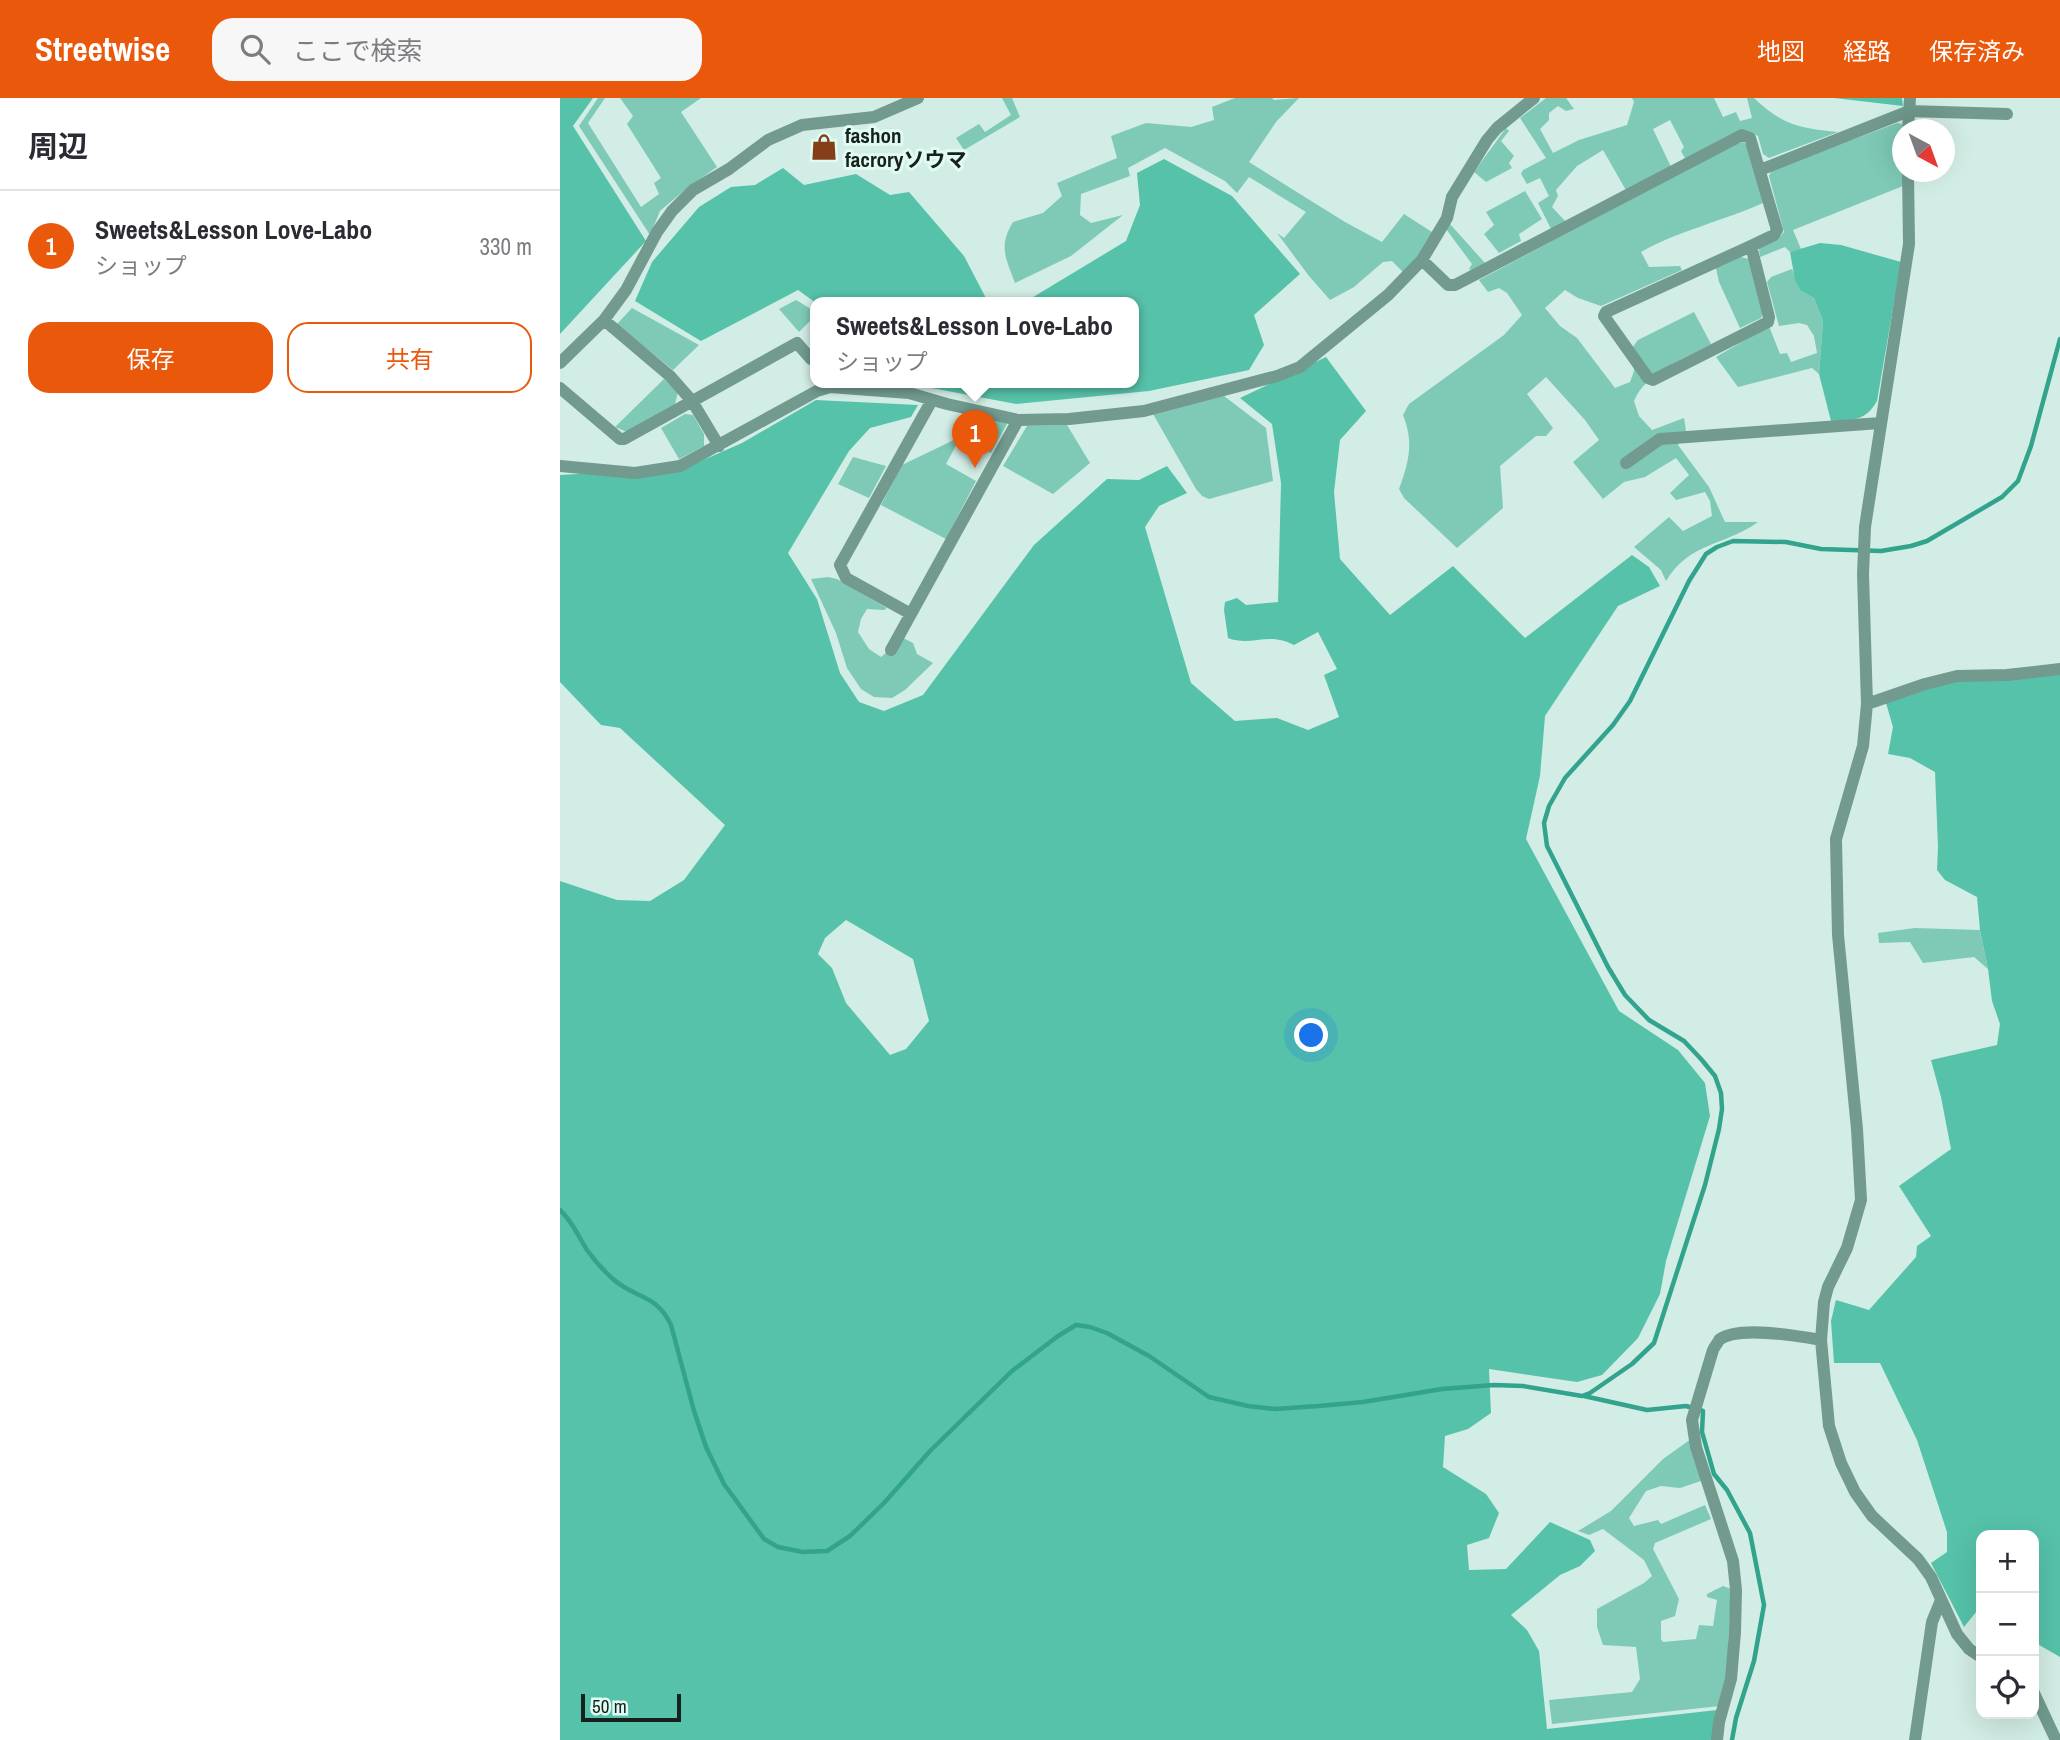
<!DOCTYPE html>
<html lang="ja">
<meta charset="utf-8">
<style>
body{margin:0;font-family:"Archivo Narrow","Noto Sans JP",sans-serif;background:#f7f7f7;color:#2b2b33}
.controls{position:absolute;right:21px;bottom:21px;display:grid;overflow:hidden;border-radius:14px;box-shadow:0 7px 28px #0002}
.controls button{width:63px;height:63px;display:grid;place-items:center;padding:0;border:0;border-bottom:2px solid #e1e1e2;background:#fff;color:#2b2b33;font:35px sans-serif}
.compass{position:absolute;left:1332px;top:21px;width:63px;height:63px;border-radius:50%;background:#fff;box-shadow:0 7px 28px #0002;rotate:139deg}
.scale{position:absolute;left:21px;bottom:18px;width:100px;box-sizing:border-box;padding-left:7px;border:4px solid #16201d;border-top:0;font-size:19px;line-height:24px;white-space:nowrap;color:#16201d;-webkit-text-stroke:5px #dffbf2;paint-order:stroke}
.you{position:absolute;left:752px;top:938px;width:24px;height:24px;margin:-18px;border:5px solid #fff;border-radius:50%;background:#1a73e8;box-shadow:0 0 0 10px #1a73e833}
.badge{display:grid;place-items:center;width:46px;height:46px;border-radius:50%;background:#ea580c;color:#fff;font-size:23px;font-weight:700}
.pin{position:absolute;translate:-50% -58px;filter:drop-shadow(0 2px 4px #0008)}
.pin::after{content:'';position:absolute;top:37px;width:24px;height:21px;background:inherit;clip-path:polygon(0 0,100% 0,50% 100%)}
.popup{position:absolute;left:250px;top:199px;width:329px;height:91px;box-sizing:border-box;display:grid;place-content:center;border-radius:14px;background:#fff;filter:drop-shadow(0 2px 5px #0005);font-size:23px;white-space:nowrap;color:#7c7c81}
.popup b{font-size:26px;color:#2b2b33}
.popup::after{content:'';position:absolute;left:50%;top:100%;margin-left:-14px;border:14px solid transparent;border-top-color:#fff}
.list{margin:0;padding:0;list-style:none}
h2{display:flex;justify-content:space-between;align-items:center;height:91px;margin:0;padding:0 28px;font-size:30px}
h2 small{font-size:23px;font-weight:400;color:#7c7c81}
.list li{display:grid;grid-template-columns:46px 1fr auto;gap:21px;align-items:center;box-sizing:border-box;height:112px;padding:0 28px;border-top:2px solid #e1e1e2}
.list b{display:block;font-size:26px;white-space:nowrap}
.list p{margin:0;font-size:23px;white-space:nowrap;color:#7c7c81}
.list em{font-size:23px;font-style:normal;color:#7c7c81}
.actions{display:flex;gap:14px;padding:21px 28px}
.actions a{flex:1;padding:16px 0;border:2px solid #ea580c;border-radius:21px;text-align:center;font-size:24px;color:#ea580c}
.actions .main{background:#ea580c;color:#fff}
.icon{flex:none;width:38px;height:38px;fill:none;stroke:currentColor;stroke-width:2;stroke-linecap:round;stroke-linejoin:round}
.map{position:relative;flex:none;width:1500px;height:1642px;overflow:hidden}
header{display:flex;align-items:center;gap:42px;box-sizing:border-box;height:98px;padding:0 35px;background:#ea580c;color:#fff}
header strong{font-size:33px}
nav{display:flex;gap:38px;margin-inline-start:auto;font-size:24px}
.search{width:490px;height:63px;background:#f7f7f7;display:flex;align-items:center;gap:18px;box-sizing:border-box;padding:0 24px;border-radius:21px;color:#7c7c81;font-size:26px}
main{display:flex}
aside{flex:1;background:#fff}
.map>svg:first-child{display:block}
</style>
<header>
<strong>Streetwise</strong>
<div class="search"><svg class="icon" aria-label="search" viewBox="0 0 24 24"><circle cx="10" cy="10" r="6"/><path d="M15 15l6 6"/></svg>ここで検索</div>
<nav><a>地図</a><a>経路</a><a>保存済み</a></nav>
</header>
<main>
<aside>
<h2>周辺<small></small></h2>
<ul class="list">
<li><span class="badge">1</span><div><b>Sweets&amp;Lesson Love-Labo</b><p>ショップ</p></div><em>330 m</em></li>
</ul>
<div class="actions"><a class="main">保存</a><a>共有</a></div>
</aside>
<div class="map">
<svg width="1500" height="1642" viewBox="0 0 1500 1642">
<rect width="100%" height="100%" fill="#d2ede5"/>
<path fill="#7ecab6" d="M 38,0 L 45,0 L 28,25 L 81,109 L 99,96 L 94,85 L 101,80 L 67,26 L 73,18 L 60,0 L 141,0 L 121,14 L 157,69 L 127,90 L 100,113 L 90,137 L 19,28 Z
M 442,0 L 452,0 L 460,19 L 404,52 L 396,40 L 419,26 L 425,34 L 451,17 Z
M 675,0 L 712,0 L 714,2 L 739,0 L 716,24 L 689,64 L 785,124 L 822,144 L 844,116 L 875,136 L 859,159 L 843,174 L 832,163 L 823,164 L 794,189 L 770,202 L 749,178 L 717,135 L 724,140 L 746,114 L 689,79 L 677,95 L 665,83 L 605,50 L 568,70 L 570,78 L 521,96 L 520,117 L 531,125 L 563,117 L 511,158 L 455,185 C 446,160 438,149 453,124 L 483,115 L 502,98 L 497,85 L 557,60 L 551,38 L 586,25 L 631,29 L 654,22 L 652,9 Z
M 986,0 L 1006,0 L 1014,11 L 1006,13 L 998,8 L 989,15 L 989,22 L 980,31 L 993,55 L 1019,42 L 1067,27 L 1074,4 L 1072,0 L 1154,0 L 1163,19 L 1176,14 L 1180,23 L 1192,20 L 1187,0 L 1194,0 C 1222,27 1240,30 1278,34 L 1209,60 L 1203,56 L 1198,38 L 1185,32 L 1126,62 L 1121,53 L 1124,49 L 1110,22 L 1093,31 L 1112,71 L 1067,94 L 1043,52 L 1017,68 L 996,92 L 998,98 L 992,109 L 1006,124 L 991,131 L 978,105 L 989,98 L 980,80 L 967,86 L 961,76 L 963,72 L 986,60 L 960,20 Z
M 1337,25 L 1342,26 L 1343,88 L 1233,132 L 1241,151 L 1230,154 L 1225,149 L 1200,159 L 1199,150 L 1220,139 L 1224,134 L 1209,78 L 1212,72 Z
M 946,30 L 949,33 L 941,43 L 954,58 L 949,65 L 952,70 L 926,84 L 914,74 Z
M 1183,44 L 1189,48 L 1205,104 C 1164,123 1120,132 1081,154 L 1089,169 L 1120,168 L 1122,172 L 1041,208 L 1018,200 L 1005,192 L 985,210 L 1000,228 L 1017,240 L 1055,290 L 1070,284 L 1074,273 L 1072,250 L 1078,242 L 1134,214 L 1151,246 C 1125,260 1086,274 1074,303 L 1079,318 L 1092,332 L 1124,320 L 1126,333 L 1118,347 L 1149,389 L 1165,424 L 1198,424 C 1165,448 1129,444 1106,483 L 1101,472 L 1074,449 L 1109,419 L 1123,433 L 1152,418 L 1150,403 L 1145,394 L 1116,402 L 1110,395 L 1129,377 L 1116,360 L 1085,379 L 1064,384 L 1043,401 L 1013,364 L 1039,342 L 1025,322 L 986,279 L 967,296 L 993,330 L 986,338 L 976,338 L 940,368 L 943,410 L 897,450 L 844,400 L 839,391 C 849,364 854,344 843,317 L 849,306 L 944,237 L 962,217 L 947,195 L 939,190 L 928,194 L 919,182 L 1174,46 Z
M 965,93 L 982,121 L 959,136 L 961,143 L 939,155 L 924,136 L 934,127 L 926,114 Z
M 890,126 L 925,165 L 911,172 L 909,171 L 912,166 L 886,131 Z
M 1181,159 L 1189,161 L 1204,214 L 1201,220 L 1180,230 L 1159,184 L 1156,170 Z
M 1232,171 L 1241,193 L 1254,200 L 1263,223 L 1259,276 L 1252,270 L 1178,289 L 1156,259 L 1209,228 L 1220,256 L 1227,255 L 1231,264 L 1257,255 L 1254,238 L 1247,227 L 1239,225 L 1219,228 L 1207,184 L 1211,179 Z
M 236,202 L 256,214 L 256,217 L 239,234 L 219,211 Z
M 72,210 L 139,247 L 113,272 L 57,226 Z
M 104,281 L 118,294 L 115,306 L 67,334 L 55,329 Z
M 664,298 L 706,330 L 713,383 L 649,401 L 642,398 L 636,391 L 593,316 Z
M 125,316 L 133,317 L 144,336 L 144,348 L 119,361 L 101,330 Z
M 413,316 L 448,324 L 431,355 L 400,340 L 386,366 L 416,383 L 386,441 L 321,407 L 342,367 L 400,339 Z
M 507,327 L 530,365 L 493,396 L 443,368 L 467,328 Z
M 293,359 L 326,368 L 309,400 L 278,386 Z
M 268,479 L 277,481 L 327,510 L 324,512 L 307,511 L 301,521 L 298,534 L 309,551 L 321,559 L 343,540 L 353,545 L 357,556 L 373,565 L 345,592 L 332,600 L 314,599 L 301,591 L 287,570 L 276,535 L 251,481 Z
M 1355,830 L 1420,832 L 1428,871 L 1414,859 L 1363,865 L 1350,844 L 1319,845 L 1318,835 Z
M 1131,1341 L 1141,1383 L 1120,1390 L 1101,1388 L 1086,1393 L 1069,1420 L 1074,1428 L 1098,1422 L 1101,1426 L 1145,1407 L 1151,1421 L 1095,1445 L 1093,1451 L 1119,1501 L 1115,1518 L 1101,1523 L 1101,1541 L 1103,1544 L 1136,1541 L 1139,1527 L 1153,1528 L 1157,1502 L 1147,1499 L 1147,1496 L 1163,1488 L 1171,1491 L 1167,1573 L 1160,1608 L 992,1626 L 989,1602 L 1072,1594 L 1080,1581 L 1076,1549 L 1043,1547 L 1037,1529 L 1037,1511 L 1084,1485 L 1092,1478 L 1084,1462 L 1043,1431 L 1029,1437 L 1018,1433 L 1051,1413 L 1103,1361 Z"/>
<path fill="#56c2a9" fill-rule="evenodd" d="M 0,0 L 33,0 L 13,28 L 86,143 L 0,236 Z
M 1274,0 L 1342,0 L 1343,8 Z
M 604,61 L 672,98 L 740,176 L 694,217 L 704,247 L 689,272 L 589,293 L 456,306 L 340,284 L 574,284 L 574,204 L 465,204 L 566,143 L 580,107 L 577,75 Z
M 223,70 L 244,87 L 296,76 L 330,97 L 349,94 L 404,158 L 428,204 L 256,205 L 238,192 L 141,243 L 75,203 L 92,164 L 139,109 L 171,89 L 195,87 Z
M 1260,145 L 1281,147 L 1341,164 L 1317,303 C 1305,324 1294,321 1271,323 L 1259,276 L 1263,223 L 1254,200 L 1241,193 L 1235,182 L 1230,154 Z
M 766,259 L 806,313 L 780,342 L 774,394 L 780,461 L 830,517 L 893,468 L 965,540 L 1072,457 L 1089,469 L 1100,488 L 1058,508 L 985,618 L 980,678 L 966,741 L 1059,913 L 1118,952 L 1145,985 L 1150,1018 L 1106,1163 L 1100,1196 L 1078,1240 L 1042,1277 L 1017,1284 L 929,1271 L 931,1315 L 908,1331 L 885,1338 L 883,1369 L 926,1396 L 939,1415 L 929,1440 L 907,1447 L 909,1472 L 946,1471 L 990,1424 L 1030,1442 L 1035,1453 L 1020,1468 L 1000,1477 L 951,1517 L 967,1532 L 979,1553 L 987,1631 L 1157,1612 L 1153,1642 L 0,1642 L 0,783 L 57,802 L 90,803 L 124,782 L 165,727 L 60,630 L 41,627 L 0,584 L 0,377 L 125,370 L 182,345 L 256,302 L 358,307 L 351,319 L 310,330 L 289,353 L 228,455 L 257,501 L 280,575 L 299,604 L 324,613 L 363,597 L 474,447 L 547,381 L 579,382 L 607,368 L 627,395 L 599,408 L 585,429 L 631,585 L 675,623 L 717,620 L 748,632 L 779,619 L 764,577 L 777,571 L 758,534 L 734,547 C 707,533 692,549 668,540 L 664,512 L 665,504 L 677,500 L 686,507 L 718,504 L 721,385 L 712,326 L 680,300 ZM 286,822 L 353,861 L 369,923 L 346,951 L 330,957 L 286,905 L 272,870 L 258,856 L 265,840 Z
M 1500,575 L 1500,1559 L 1474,1544 L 1474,1437 L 1421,1437 L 1421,1508 L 1404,1529 L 1371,1465 L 1387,1454 L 1387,1434 L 1357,1342 L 1320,1265 L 1274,1265 L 1271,1223 L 1276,1202 L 1309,1212 L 1356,1159 L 1357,1148 L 1371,1138 L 1339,1088 L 1391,1051 L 1381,999 L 1371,962 L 1437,947 L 1440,926 L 1432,903 L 1428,871 L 1420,832 L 1417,799 L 1385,782 L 1377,772 L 1378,749 L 1375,674 L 1350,660 L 1328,656 L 1333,629 L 1326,605 L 1368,590 L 1397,583 Z"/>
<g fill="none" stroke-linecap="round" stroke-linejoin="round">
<path stroke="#32a38c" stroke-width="4.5" d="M 0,1112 C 13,1124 18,1138 27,1152 C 34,1162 44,1173 53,1181 C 75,1201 96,1195 111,1227 L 134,1313 L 146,1349 L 164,1386 L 204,1441 L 218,1449 L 243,1454 L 267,1453 L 290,1438 L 324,1405 L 370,1353 L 452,1273 L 498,1238 L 516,1227 L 530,1229 L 547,1235 L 589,1258 L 649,1299 L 688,1308 L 715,1311 L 759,1308 L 803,1304 L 882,1291 L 934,1287 L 963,1288 L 1022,1298 L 1030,1295 L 1072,1266 L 1094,1245 L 1145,1087 L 1159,1031 L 1162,1011 L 1161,995 L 1155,978 L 1141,961 L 1124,943 L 1089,922 L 1065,897 L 1048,869 L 987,748 L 984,725 L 989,708 L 1005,680 L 1053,627 L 1070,603 L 1129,483 L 1146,456 L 1157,449 L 1173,443 L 1226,444 L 1261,451 L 1321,453 L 1351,448 L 1367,443 L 1442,399 L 1458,383 L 1471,348 L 1500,241
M 1024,1298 L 1087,1312 L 1126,1308 L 1143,1313 L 1142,1334 L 1154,1376 L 1167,1392 L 1190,1435 L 1204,1507 L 1194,1563 L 1176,1620 L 1172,1642"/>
<path stroke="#729a8f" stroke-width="12" d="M 1348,32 L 1350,0
M 1200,72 L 1349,13 L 1447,16
M 1348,74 L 1349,146 L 1305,429 L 1303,476 L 1307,606 L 1303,648 L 1276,741 L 1278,837 L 1297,1031 L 1301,1102 L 1287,1150 L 1268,1189 L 1264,1204 L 1261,1242 L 1269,1328 L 1281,1365 L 1295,1394 L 1312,1418 L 1358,1461 L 1371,1479 L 1397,1536 L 1409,1551 L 1421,1559
M 1191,148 L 1209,219 L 1208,224 L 1093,282 L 1088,280 L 1044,218 L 1046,214 Z
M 862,162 L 888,187 L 895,187 L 1182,37 L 1190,40 L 1217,132 L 1214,137 L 1191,148
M 44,222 L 110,278 L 132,303 L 159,348
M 0,265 L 44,222 L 66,192 L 97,134 L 112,113 L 133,92 L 169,71 L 208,42 L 242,27 L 314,19 L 358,0
M 0,290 L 60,341 L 64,341 L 237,245 L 251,261
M 1066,365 L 1100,341 L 1320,325
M 0,368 L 75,375 L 120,368 L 257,293 L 270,289 L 349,295 L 387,306 L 458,322 L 509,321 L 584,313 L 717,278 L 740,269 L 828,197 L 862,162 L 887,120 L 892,99 L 927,42 L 937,30 L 974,0
M 351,516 L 286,480 L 280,467 L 372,302
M 331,552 L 458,322
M 1307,606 L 1365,586 L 1397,578 L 1447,577 L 1500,571
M 1474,1595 L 1496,1642
M 1157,1642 L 1159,1624 L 1171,1581 L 1175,1534 L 1176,1492 L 1173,1463 L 1136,1349 L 1132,1322 L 1153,1252 C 1153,1251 1159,1243 1159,1242 C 1178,1227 1238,1238 1261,1242
M 1355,1642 L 1372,1524 L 1381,1502"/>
</g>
<defs>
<symbol id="shop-bare" viewBox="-9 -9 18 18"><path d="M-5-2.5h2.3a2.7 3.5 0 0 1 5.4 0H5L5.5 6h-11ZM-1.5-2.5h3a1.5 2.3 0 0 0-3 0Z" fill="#853e1a" stroke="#dffbf2" stroke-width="2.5" paint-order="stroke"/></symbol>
</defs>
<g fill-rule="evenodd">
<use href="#shop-bare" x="245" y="30" width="38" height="38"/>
</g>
<g text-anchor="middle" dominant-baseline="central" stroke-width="6" stroke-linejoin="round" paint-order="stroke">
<g font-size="21" font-weight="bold" fill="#16201d" stroke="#dffbf2" text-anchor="start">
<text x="285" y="37">fashon<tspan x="285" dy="24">facroryソウマ</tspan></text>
</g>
</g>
</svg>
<div class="controls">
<button>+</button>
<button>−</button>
<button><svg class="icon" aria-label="locate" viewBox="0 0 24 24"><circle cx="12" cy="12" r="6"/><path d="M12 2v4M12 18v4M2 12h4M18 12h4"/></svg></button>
</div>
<svg class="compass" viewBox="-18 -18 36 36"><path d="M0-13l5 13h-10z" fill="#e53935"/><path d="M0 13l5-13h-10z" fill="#7c7c81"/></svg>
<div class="scale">50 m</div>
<div class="you"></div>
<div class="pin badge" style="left:415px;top:370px">1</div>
<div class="popup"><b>Sweets&amp;Lesson Love-Labo</b>ショップ</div>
</div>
</main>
